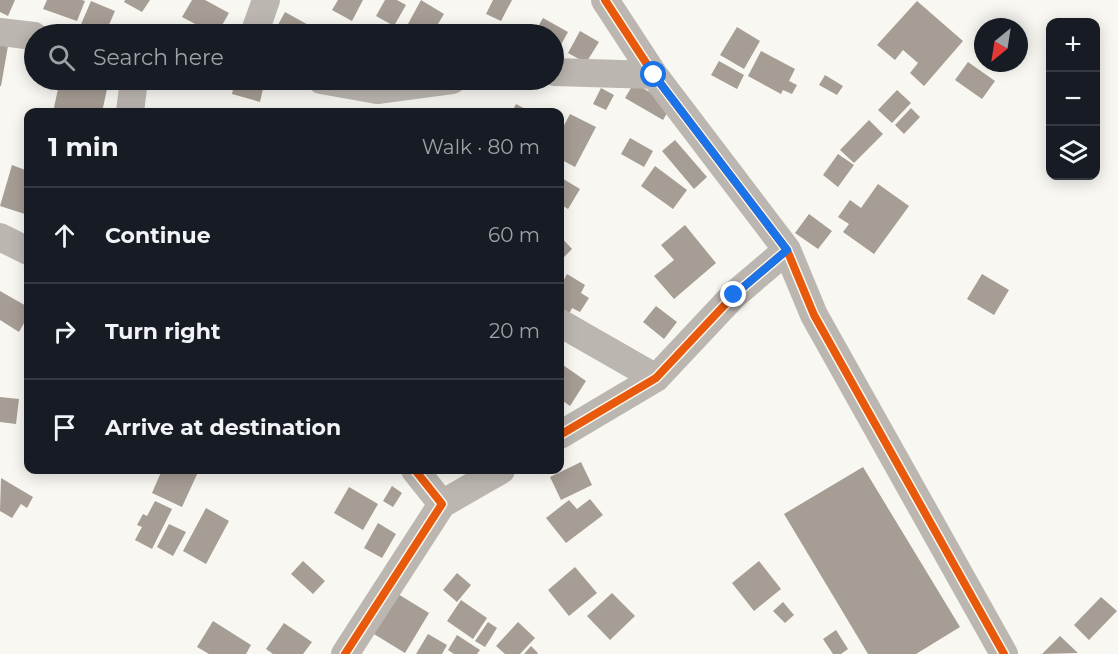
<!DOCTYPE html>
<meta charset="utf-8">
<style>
body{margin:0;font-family:Montserrat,sans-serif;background:#20242c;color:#f1f3f6}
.controls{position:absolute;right:18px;top:18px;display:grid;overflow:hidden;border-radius:12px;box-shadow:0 3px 15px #0003}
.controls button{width:54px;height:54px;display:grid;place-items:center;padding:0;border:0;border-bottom:2px solid #363941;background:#171b24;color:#f1f3f6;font:30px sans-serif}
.compass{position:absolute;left:974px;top:18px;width:54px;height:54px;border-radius:50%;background:#171b24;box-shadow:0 3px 15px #0003;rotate:210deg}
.stop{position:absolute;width:18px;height:18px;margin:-14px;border:4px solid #1a73e8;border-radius:50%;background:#fff}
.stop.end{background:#1a73e8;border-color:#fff;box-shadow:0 2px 6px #0008}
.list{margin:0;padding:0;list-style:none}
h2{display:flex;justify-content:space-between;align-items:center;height:78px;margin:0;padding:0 24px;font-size:26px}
h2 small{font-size:20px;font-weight:400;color:#9ea1a6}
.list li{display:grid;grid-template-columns:39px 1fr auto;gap:18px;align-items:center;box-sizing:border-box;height:96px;padding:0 24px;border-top:2px solid #363941}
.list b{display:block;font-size:22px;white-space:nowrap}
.list em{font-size:20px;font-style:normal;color:#9ea1a6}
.icon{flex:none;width:33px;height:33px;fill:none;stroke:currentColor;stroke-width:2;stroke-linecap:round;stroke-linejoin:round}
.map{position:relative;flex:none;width:1118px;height:654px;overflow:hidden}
.search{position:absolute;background:#171b24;box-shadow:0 3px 15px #0003;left:24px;top:24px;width:540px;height:66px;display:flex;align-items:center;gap:15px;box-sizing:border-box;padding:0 21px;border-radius:33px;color:#9ea1a6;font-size:22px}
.panel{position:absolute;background:#171b24;box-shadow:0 3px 15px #0003;left:24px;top:108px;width:540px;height:366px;border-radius:12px}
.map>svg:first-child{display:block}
</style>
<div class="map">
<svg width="1118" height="654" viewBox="0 0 1118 654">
<rect width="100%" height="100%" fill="#f8f7f2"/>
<path fill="#a69d94" d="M 0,0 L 15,0 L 8,16 L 0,12 Z
M 47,0 L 82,0 L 85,1 L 77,21 L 43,9 Z
M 125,0 L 150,0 L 142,12 L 124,2 Z
M 192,0 L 205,0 L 229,13 L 217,34 L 214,34 L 182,17 Z
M 338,0 L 363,0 L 352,21 L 332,10 Z
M 385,0 L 397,0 L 406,5 L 394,26 L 376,16 Z
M 421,0 L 444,14 L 432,34 L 426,34 L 408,24 Z
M 493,0 L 512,0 L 501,21 L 486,14 Z
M 91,1 L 115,11 L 105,34 L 90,34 L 79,29 Z
M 917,1 L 963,41 L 924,86 L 910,73 L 918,63 L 903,50 L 895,60 L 877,45 Z
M 285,12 L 312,27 L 308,34 L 273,34 Z
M 543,18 L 568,32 L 557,52 L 554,51 L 554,34 L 544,34 L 536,30 Z
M 737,27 L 760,41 L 744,69 L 720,55 Z
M 580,31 L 599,42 L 586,63 L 568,53 Z
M 0,45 L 8,46 L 1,86 L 0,86 Z
M 761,51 L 795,69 L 789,81 L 797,85 L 792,94 L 783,90 L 781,94 L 748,76 Z
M 719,61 L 744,75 L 737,89 L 711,75 Z
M 968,62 L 995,81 L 982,99 L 955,80 Z
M 825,75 L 843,86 L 837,95 L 819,85 Z
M 60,80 L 109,80 L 102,112 L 53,112 Z
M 235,80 L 265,80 L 260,102 L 232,94 Z
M 634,83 L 672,105 L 663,120 L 625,98 Z
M 601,88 L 614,95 L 606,110 L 593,104 Z
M 897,90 L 911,103 L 892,123 L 878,110 Z
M 516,104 L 531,112 L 512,112 Z
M 911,108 L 920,117 L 904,134 L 895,125 Z
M 570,114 L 596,127 L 575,167 L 560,159 L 560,133 Z
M 869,120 L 883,134 L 854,163 L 840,150 Z
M 630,138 L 653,151 L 644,167 L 621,154 Z
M 675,140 L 707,177 L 694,189 L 662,151 Z
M 838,154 L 854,165 L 838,187 L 823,175 Z
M 12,165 L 28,171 L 28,215 L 0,206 Z
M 655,166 L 687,190 L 673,209 L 641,186 Z
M 560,177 L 580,189 L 568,209 L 560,204 Z
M 878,184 L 909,206 L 874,254 L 843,232 L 849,224 L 838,217 L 850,200 L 861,208 Z
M 809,214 L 832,231 L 818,249 L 795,233 Z
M 685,225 L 716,263 L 674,299 L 654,276 L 674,260 L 661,245 Z
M 560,236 L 572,249 L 560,261 Z
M 567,274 L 585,285 L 581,293 L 589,298 L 580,312 L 572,308 L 567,318 L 560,313 L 560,287 Z
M 982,274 L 1009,290 L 994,315 L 967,299 Z
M 0,291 L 28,307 L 28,316 L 19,332 L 0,320 Z
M 656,306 L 677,322 L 664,339 L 643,322 Z
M 560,363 L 586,381 L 570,406 L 560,399 Z
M 0,397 L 19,399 L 16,424 L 0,422 Z
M 581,462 L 592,485 L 561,500 L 550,477 Z
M 863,467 L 960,627 L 916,654 L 868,654 L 784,514 Z
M 162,470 L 199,470 L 182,507 L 152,493 Z
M 1,478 L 33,497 L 27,508 L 21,504 L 12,518 L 0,511 Z
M 392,486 L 402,493 L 393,507 L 383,501 Z
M 349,487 L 378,504 L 363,530 L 334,513 Z
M 590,499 L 603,515 L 566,543 L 546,518 L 569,500 L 577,509 Z
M 155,501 L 172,509 L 152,549 L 135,540 L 142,527 L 137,525 L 143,514 L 147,516 Z
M 206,508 L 229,521 L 206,564 L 183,551 Z
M 378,523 L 396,534 L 382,558 L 364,548 Z
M 169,524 L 186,532 L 173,556 L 157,547 Z
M 303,561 L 325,581 L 313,594 L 291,574 Z
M 759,561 L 781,589 L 754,611 L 732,583 Z
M 575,567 L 597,593 L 569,616 L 548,590 Z
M 457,573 L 471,585 L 457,602 L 443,590 Z
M 393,591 L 429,613 L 405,653 L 369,631 Z
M 612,593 L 635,616 L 610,640 L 587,616 Z
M 1101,597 L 1117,611 L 1089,640 L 1074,625 Z
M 461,600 L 487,618 L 473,639 L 447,621 Z
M 783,602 L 794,615 L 785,623 L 773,611 Z
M 213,621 L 251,645 L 246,654 L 209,654 L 197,647 Z
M 488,622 L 497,628 L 485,647 L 475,641 Z
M 518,622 L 535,638 L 520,654 L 505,654 L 496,646 Z
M 284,623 L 312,642 L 303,654 L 273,654 L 266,649 Z
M 836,630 L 848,649 L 841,654 L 833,654 L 823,639 Z
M 428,634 L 447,645 L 442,654 L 416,654 Z
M 457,635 L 480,650 L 477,654 L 454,654 L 448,650 Z
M 1060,636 L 1078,653 L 1042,654 Z
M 531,646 L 538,653 L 537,654 L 524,654 Z"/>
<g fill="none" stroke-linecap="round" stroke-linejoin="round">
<path stroke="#bcb6b1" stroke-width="28" d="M 605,0 L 654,75 L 787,250 L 814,315 L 1004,654
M 0,32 L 34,36
M 254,34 L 266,0
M 554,72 L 654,75
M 321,80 L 377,90 L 452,80
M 130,112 L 134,80
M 0,237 L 28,251
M 560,323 L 656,378
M 560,435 L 656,378 L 734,295 L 787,250
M 442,504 L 501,470
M 345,654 L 442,504 L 415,470"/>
<defs>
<path id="cycleway" d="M 605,0 L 654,75 L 787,250 L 814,315 L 1004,654
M 560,435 L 656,378 L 734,295 L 787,250
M 345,654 L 442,504 L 415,470"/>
</defs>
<use href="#cycleway" stroke="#fbf8ef" stroke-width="11"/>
<use href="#cycleway" stroke="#e8590c" stroke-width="8"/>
</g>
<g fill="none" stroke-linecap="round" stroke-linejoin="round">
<path stroke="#1a73e8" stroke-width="8" d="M 654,75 L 787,250 L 734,295"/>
</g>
</svg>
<div class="controls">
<button>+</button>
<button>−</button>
<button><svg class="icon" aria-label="layers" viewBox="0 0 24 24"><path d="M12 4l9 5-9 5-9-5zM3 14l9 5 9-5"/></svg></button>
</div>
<svg class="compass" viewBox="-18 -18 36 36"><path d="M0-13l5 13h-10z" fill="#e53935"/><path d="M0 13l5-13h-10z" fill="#9ea1a6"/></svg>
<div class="stop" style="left:654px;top:75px"></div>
<div class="stop end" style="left:734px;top:295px"></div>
<div class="search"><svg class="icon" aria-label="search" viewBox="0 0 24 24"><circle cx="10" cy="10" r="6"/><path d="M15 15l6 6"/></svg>Search here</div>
<section class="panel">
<h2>1 min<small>Walk · 80 m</small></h2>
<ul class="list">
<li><svg class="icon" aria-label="ahead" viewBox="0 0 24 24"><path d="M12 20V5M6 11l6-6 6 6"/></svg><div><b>Continue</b></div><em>60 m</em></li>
<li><svg class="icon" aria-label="right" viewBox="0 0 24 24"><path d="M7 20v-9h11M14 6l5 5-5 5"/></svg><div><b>Turn right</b></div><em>20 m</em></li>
<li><svg class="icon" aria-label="arrive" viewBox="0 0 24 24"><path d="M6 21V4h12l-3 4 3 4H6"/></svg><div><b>Arrive at destination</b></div></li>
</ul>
</section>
</div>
